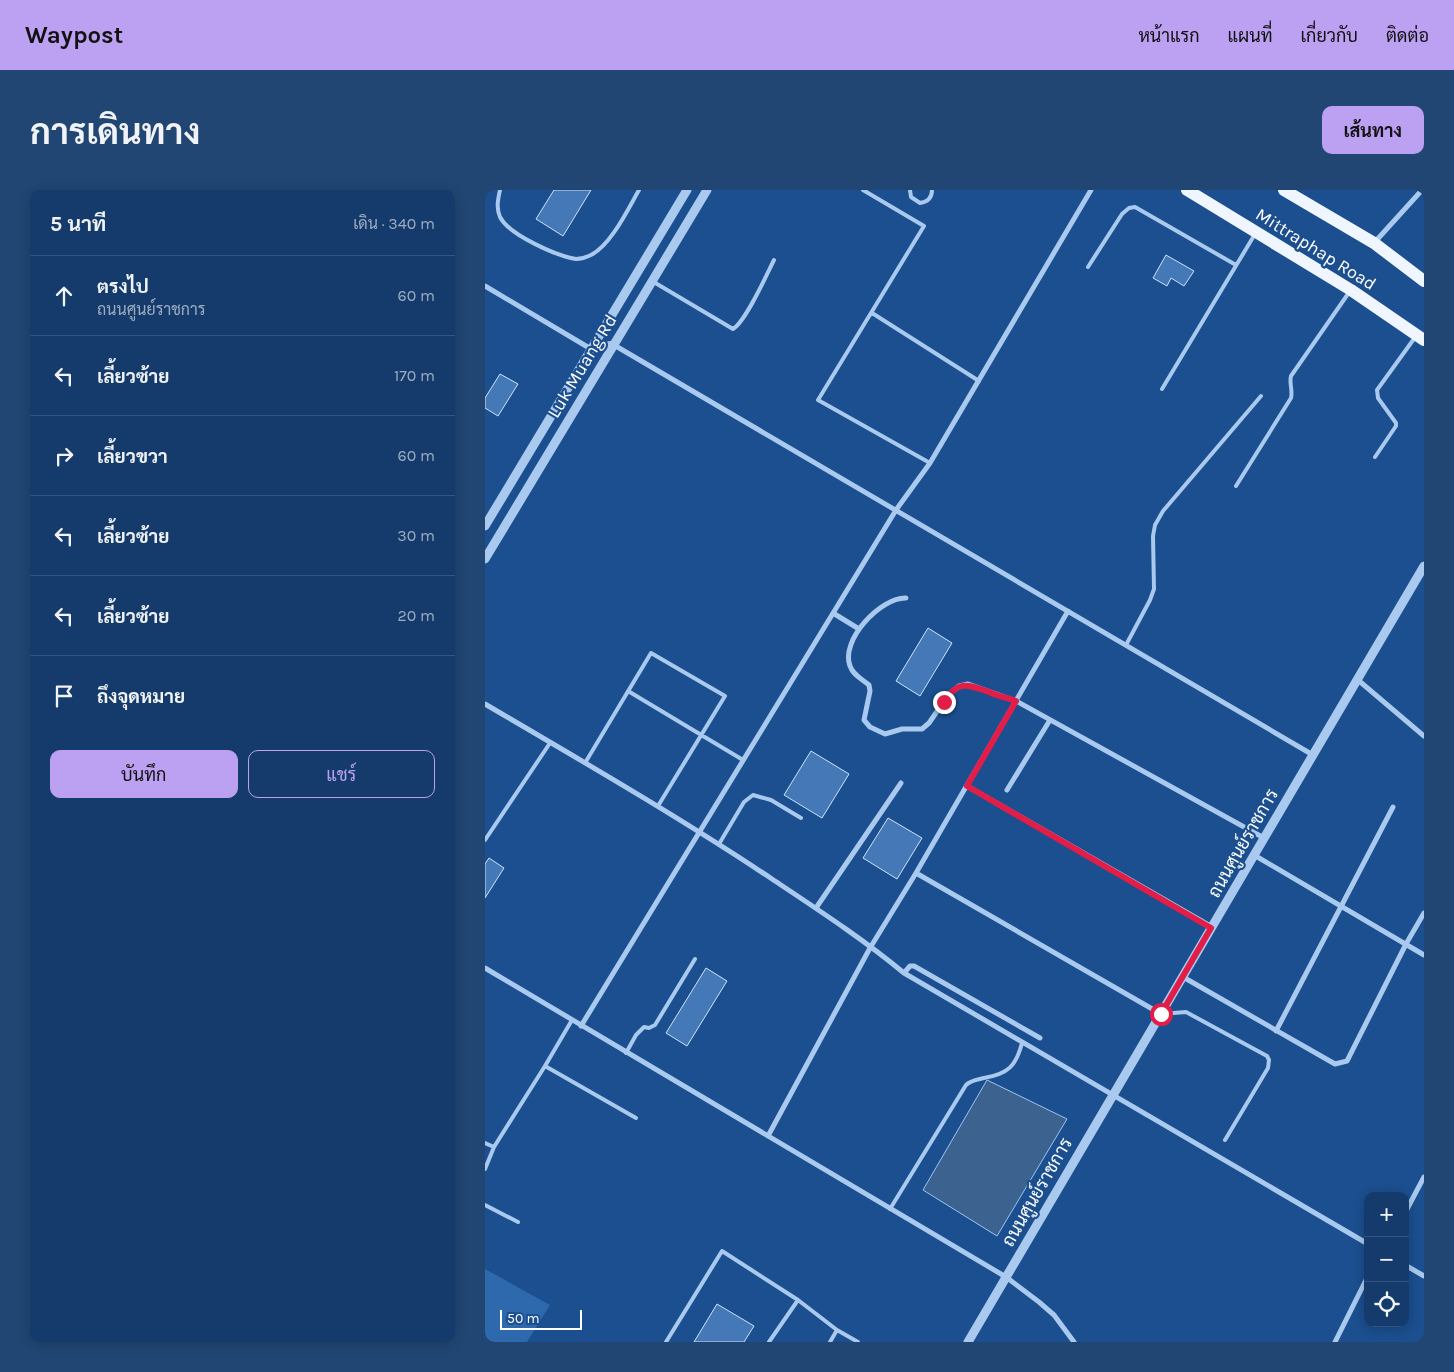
<!DOCTYPE html>
<html lang="th">
<meta charset="utf-8">
<style>
body{margin:0;font-family:Karla,Sarabun,sans-serif;background:#214673;color:#f1f3f6}
.controls{position:absolute;right:15px;bottom:15px;display:grid;overflow:hidden;border-radius:10px;box-shadow:0 2px 12px #0003}
.controls button{width:45px;height:45px;display:grid;place-items:center;padding:0;border:0;border-bottom:1px solid #33557e;background:#143b6b;color:#f1f3f6;font:25px sans-serif}
.scale{position:absolute;left:15px;bottom:12px;width:82px;box-sizing:border-box;padding-left:5px;border:2px solid #fff;border-top:0;font-size:14px;line-height:18px;white-space:nowrap;color:#fff;-webkit-text-stroke:4px #1b4f8f;paint-order:stroke}
.stop{position:absolute;width:15px;height:15px;margin:-11px;border:4px solid #e11d48;border-radius:50%;background:#fff}
.stop.end{background:#e11d48;border-color:#fff;box-shadow:0 1px 5px #0008}
.list{margin:0;padding:0;list-style:none}
h2{display:flex;justify-content:space-between;align-items:center;height:65px;margin:0;padding:0 20px;font-size:21px}
h2 small{font-size:16px;font-weight:400;color:#9dadc1}
.list li{display:grid;grid-template-columns:32px 1fr auto;gap:15px;align-items:center;box-sizing:border-box;height:80px;padding:0 20px;border-top:1px solid #33557e}
.list b{display:block;font-size:19px;white-space:nowrap}
.list p{margin:0;font-size:16px;white-space:nowrap;color:#9dadc1}
.list em{font-size:16px;font-style:normal;color:#9dadc1}
.actions{display:flex;gap:10px;padding:15px 20px}
.actions a{flex:1;padding:11px 0;border:1px solid #bca0f2;border-radius:10px;text-align:center;font-size:18px;color:#bca0f2}
.actions .main{background:#bca0f2;color:#111}
.icon{flex:none;width:28px;height:28px;fill:none;stroke:currentColor;stroke-width:2;stroke-linecap:round;stroke-linejoin:round}
.map{position:relative;flex:none;width:939px;height:1152px;overflow:hidden;border-radius:10px}
header{display:flex;align-items:center;gap:30px;box-sizing:border-box;height:70px;padding:0 25px;background:#bca0f2;color:#111}
header strong{font-size:24px}
nav{display:flex;gap:28px;margin-inline-start:auto;font-size:18px}
.intro{display:flex;align-items:center;justify-content:space-between;box-sizing:border-box;height:120px;padding:0 30px}
h1{margin:0;font-size:35px}
.button{padding:12px 22px;border-radius:10px;background:#bca0f2;color:#111;font-size:18px;font-weight:700}
main{display:flex;gap:30px;padding:0 30px}
aside{flex:1;background:#143b6b;border-radius:10px;box-shadow:0 2px 12px #0003}
.map>svg:first-child{display:block}
</style>
<header>
<strong>Waypost</strong>
<nav><a>หน้าแรก</a><a>แผนที่</a><a>เกี่ยวกับ</a><a>ติดต่อ</a></nav>
</header>
<div class="intro"><h1>การเดินทาง</h1><a class="button">เส้นทาง</a></div>
<main>
<aside>
<h2>5 นาที<small>เดิน · 340 m</small></h2>
<ul class="list">
<li><svg class="icon" aria-label="ahead" viewBox="0 0 24 24"><path d="M12 20V5M6 11l6-6 6 6"/></svg><div><b>ตรงไป</b><p>ถนนศูนย์ราชการ</p></div><em>60 m</em></li>
<li><svg class="icon" aria-label="left" viewBox="0 0 24 24"><path d="M17 20v-9H6M10 6l-5 5 5 5"/></svg><div><b>เลี้ยวซ้าย</b></div><em>170 m</em></li>
<li><svg class="icon" aria-label="right" viewBox="0 0 24 24"><path d="M7 20v-9h11M14 6l5 5-5 5"/></svg><div><b>เลี้ยวขวา</b></div><em>60 m</em></li>
<li><svg class="icon" aria-label="left" viewBox="0 0 24 24"><path d="M17 20v-9H6M10 6l-5 5 5 5"/></svg><div><b>เลี้ยวซ้าย</b></div><em>30 m</em></li>
<li><svg class="icon" aria-label="left" viewBox="0 0 24 24"><path d="M17 20v-9H6M10 6l-5 5 5 5"/></svg><div><b>เลี้ยวซ้าย</b></div><em>20 m</em></li>
<li><svg class="icon" aria-label="arrive" viewBox="0 0 24 24"><path d="M6 21V4h12l-3 4 3 4H6"/></svg><div><b>ถึงจุดหมาย</b></div></li>
</ul>
<div class="actions"><a class="main">บันทึก</a><a>แชร์</a></div>
</aside>
<div class="map">
<svg width="939" height="1152" viewBox="0 0 939 1152">
<rect width="100%" height="100%" fill="#1b4f8f"/>
<path fill="#2e69ad" d="M 0,1079 L 65,1115 L 42,1152 L 0,1152 Z"/>
<path fill="#3c6290" stroke="#9cc4f0" d="M 502,890 L 582,929 L 512,1046 L 438,1000 Z"/>
<path fill="#4478b7" stroke="#cfe3fa" d="M 69,0 L 106,0 L 78,46 L 51,29 Z
M 681,65 L 709,81 L 699,96 L 686,88 L 682,96 L 668,88 Z
M 15,184 L 33,194 L 13,226 L 0,218 L 0,208 Z
M 443,438 L 467,453 L 435,506 L 411,491 Z
M 326,561 L 364,584 L 337,628 L 299,605 Z
M 403,628 L 437,648 L 412,689 L 378,668 Z
M 4,668 L 19,678 L 0,708 L 0,674 Z
M 221,778 L 242,791 L 202,856 L 181,843 Z
M 232,1114 L 269,1136 L 259,1152 L 209,1152 Z"/>
<g fill="none" stroke-linecap="round" stroke-linejoin="round">
<path stroke="#a9c9ee" stroke-width="4" d="M 15,0 C 13,9 11,18 15,27 C 24,45 72,66 91,69 C 96,69 102,67 106,65 C 126,55 143,19 154,0
M 378,0 L 439,36 L 333,210 L 445,273
M 425,0 L 426,7 L 435,13 C 442,12 447,8 447,0
M 603,77 L 637,24 L 644,18 L 650,17 L 751,75
M 167,91 L 248,139 C 261,131 281,86 289,70
M 387,123 L 494,191
M 677,199 L 770,44
M 890,267 L 911,236 L 911,233 L 893,208 L 892,200 L 931,146
M 751,296 L 806,208 C 808,200 804,194 806,186 L 865,101
M 641,455 L 665,410 L 669,399 L 668,346 L 670,335 L 678,321 L 776,206
M 143,501 L 258,570
M 100,573 L 166,463 L 240,506 L 173,616
M 0,650 L 65,553
M 234,654 L 259,612 L 268,605 L 286,610 L 316,628
M 676,824 L 701,822 L 782,866 L 784,870 L 783,878 L 740,950
M 141,863 L 151,845 L 159,837 L 164,838 L 170,835 L 210,769
M 60,876 L 87,830
M 0,953 L 9,957 L 60,876 L 151,928
M 0,979 L 9,957
M 0,1015 L 33,1032
M 405,1019 L 481,895 C 486,890 492,890 499,888 C 523,884 531,876 537,853
M 181,1152 L 237,1061 L 313,1110 L 352,1140 L 373,1152
M 284,1152 L 313,1110
M 345,1152 L 352,1140"/>
<path stroke="#a9c9ee" stroke-width="5" d="M 889,53 L 937,0
M 0,96 L 106,159
M 129,155 L 828,565
M 421,408 C 396,407 355,450 365,476 C 368,485 377,489 384,495 L 385,501 L 379,530 L 385,537 L 400,544 L 417,539 L 437,539 L 444,533 L 464,504 L 474,496 L 483,494 L 531,511 L 779,648
M 348,423 L 374,439
M 873,490 L 939,546
M 0,514 C 97,571 194,627 287,689 C 332,719 378,749 419,783 L 883,1054
M 482,596 L 727,737
M 522,600 L 565,530
M 769,665 L 939,765
M 431,683 L 676,824
M 331,718 L 416,593
M 0,778 L 521,1087 L 554,1112 L 569,1125 L 589,1152
M 419,783 L 425,776 L 429,776 L 555,848
M 698,787 L 850,874 L 862,871 L 921,754 L 939,723
M 96,836 L 411,320 L 445,273 L 606,0
M 791,841 L 908,617
M 283,946 L 385,758 L 431,683 L 583,421
M 920,1023 L 939,987
M 920,1075 L 939,1086
M 850,1152 L 883,1086"/>
<path stroke="#a9c9ee" stroke-width="9" d="M 106,159 L 129,155
M 0,336 L 202,0
M 0,369 L 222,0
M 483,1152 L 939,376"/>
<path stroke="#f0f6ff" stroke-width="12" d="M 702,0 L 866,100 L 939,150
M 799,0 L 889,53 L 939,91"/>
</g>
<g fill="none" stroke-linecap="round" stroke-linejoin="round">
<path stroke="#e11d48" stroke-width="6" d="M 459,512 C 473,490 482,494 504,502 C 513,506 522,508 531,511 L 482,596 L 726,738 L 676,824"/>
</g>
<g text-anchor="middle" dominant-baseline="central" stroke-width="4.5" stroke-linejoin="round" paint-order="stroke">
<g font-size="18" fill="#fff" stroke="#1b4f8f">
<text transform="translate(831 59) rotate(32)">Mittraphap Road</text>
<text transform="translate(97 176) rotate(-59)">Luk Muang Rd</text>
<text transform="translate(758 653) rotate(-60)">ถนนศูนย์ราชการ</text>
<text transform="translate(552 1002) rotate(-60)">ถนนศูนย์ราชการ</text>
</g>
</g>
</svg>
<div class="controls">
<button>+</button>
<button>−</button>
<button><svg class="icon" aria-label="locate" viewBox="0 0 24 24"><circle cx="12" cy="12" r="6"/><path d="M12 2v4M12 18v4M2 12h4M18 12h4"/></svg></button>
</div>
<div class="scale">50 m</div>
<div class="stop" style="left:676px;top:824px"></div>
<div class="stop end" style="left:459px;top:512px"></div>
</div>
</main>
